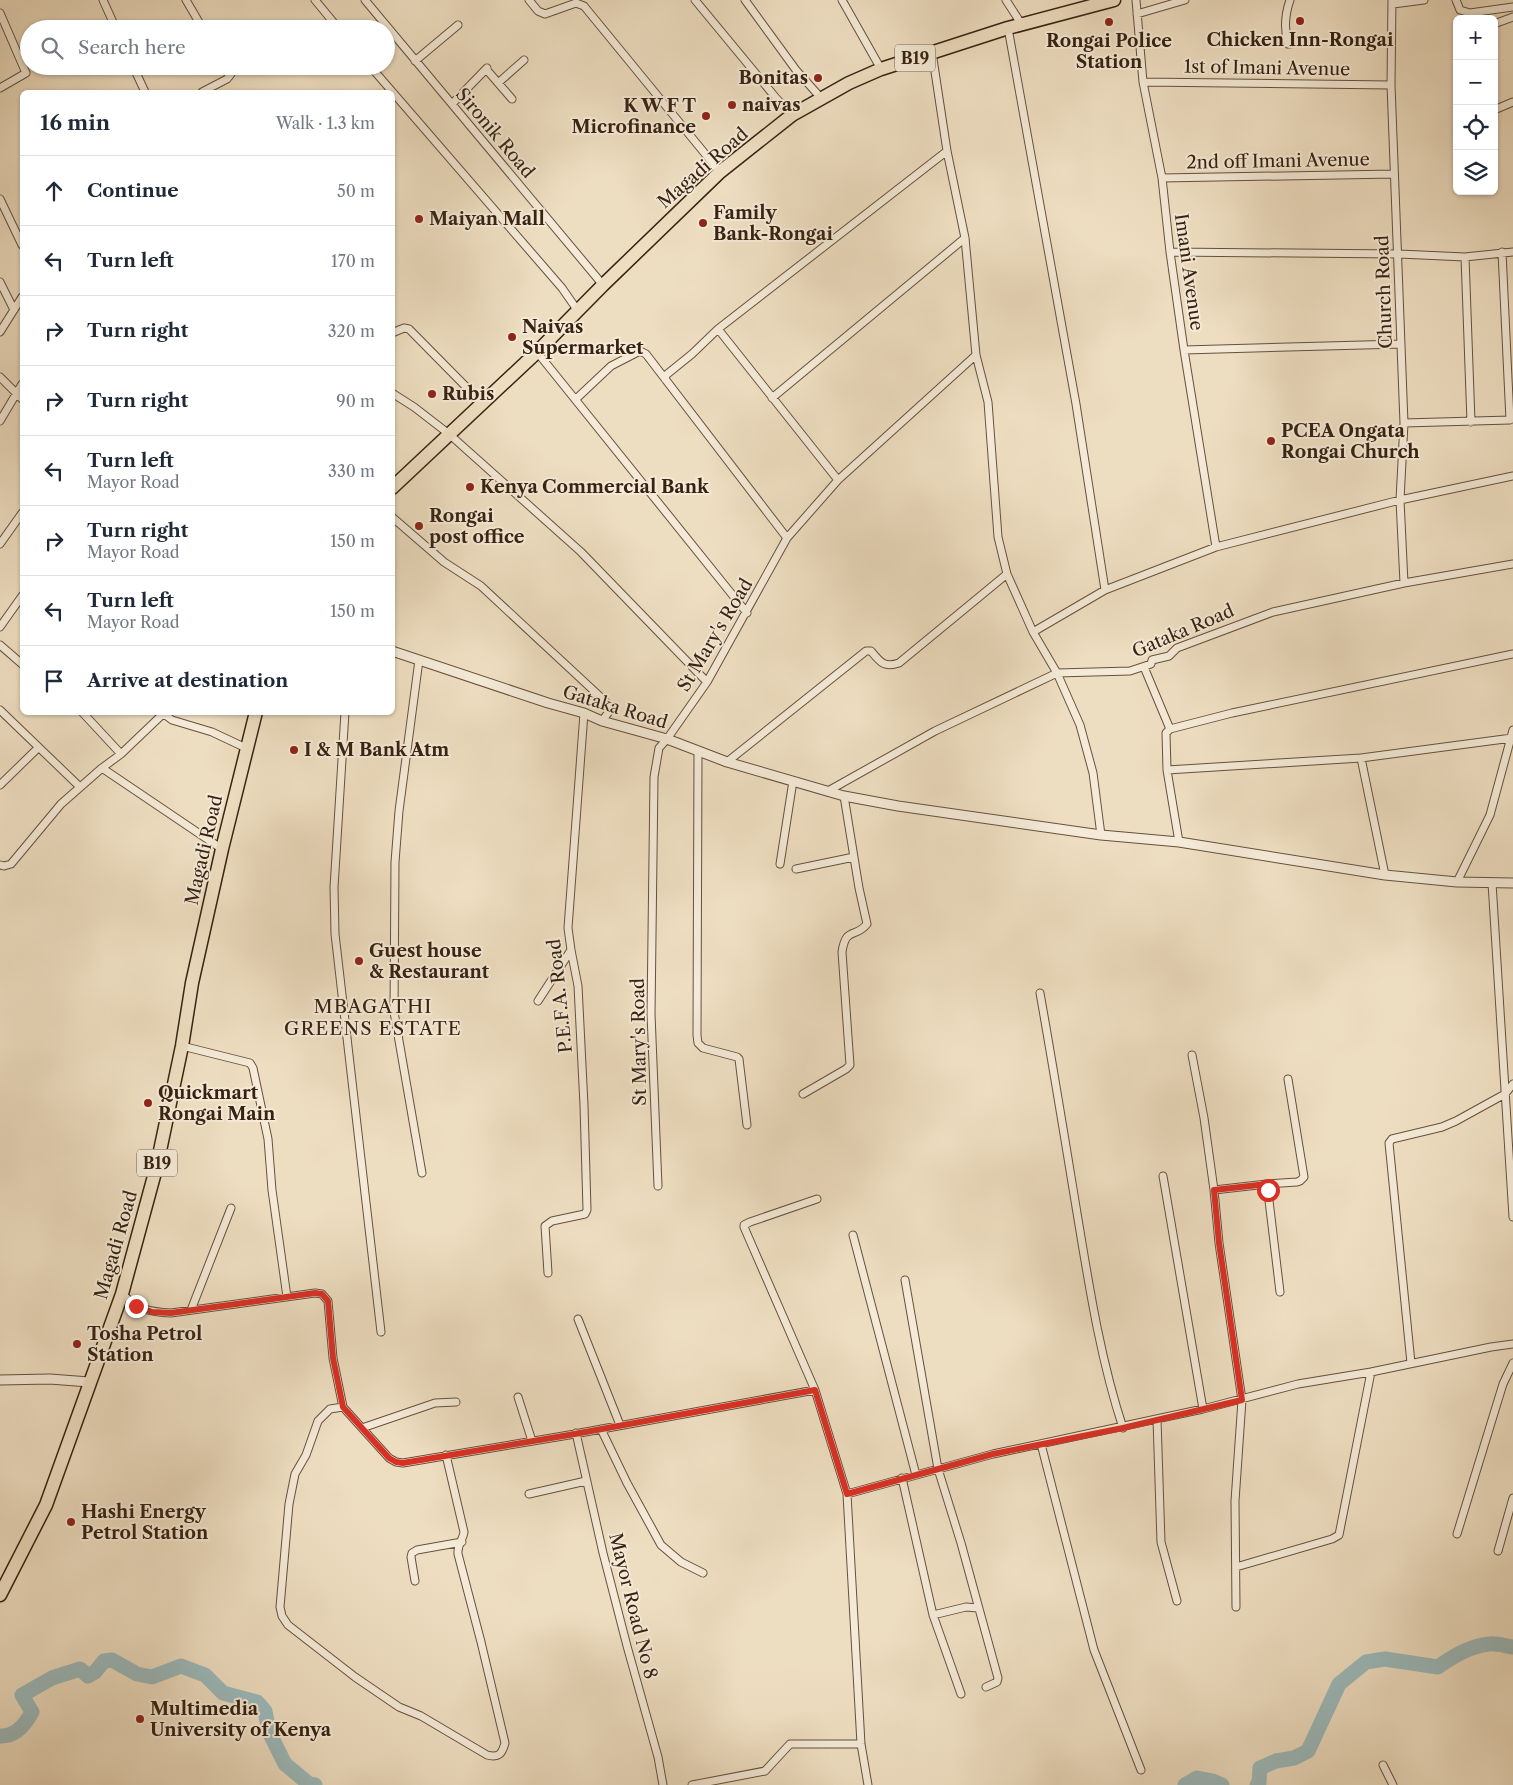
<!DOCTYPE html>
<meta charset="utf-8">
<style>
body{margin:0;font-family:"Libre Caslon Text",serif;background:#f2f2f3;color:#1f2937}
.controls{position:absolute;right:15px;top:15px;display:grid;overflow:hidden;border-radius:8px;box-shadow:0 1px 4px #0004}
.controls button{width:45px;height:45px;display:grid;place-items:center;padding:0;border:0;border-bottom:1px solid #e0e1e3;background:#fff;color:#1f2937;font:25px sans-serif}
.stop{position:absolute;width:15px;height:15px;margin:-11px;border:4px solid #d93025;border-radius:50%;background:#fff}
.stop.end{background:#d93025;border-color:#fff;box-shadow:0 1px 5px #0008}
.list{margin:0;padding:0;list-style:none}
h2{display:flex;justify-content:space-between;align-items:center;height:65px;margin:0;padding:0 20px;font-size:21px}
h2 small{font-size:16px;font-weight:400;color:#747a83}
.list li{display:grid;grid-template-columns:32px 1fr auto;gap:15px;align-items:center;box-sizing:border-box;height:70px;padding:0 20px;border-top:1px solid #e0e1e3}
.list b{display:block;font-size:19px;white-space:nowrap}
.list p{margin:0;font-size:16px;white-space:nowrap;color:#747a83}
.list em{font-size:16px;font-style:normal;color:#747a83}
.icon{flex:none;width:28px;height:28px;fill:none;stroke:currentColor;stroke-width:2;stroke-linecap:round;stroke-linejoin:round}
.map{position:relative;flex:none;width:1513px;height:1785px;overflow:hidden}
.search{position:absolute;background:#fff;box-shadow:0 1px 4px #0004;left:20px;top:20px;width:375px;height:55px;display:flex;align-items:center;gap:12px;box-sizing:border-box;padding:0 18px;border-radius:28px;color:#747a83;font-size:19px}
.panel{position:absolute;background:#fff;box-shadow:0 1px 4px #0004;left:20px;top:90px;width:375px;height:625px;border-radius:8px}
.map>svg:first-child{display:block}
</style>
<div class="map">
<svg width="1513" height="1785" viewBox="0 0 1513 1785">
<rect width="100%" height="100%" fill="#eedec1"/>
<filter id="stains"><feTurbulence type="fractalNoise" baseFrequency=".004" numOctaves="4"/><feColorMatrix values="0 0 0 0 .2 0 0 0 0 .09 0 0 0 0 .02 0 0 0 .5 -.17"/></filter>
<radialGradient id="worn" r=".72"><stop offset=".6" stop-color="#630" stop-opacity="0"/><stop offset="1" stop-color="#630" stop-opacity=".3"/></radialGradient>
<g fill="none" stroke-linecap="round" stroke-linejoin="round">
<path stroke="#9cbabc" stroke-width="15" d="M 0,1736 C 15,1737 25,1725 32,1712 L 22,1695 L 52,1678 L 80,1669 L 88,1676 L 95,1672 L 104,1661 L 112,1660 L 137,1674 L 152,1677 L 181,1666 L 205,1675 L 223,1693 L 257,1702 L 265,1711 L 269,1732 L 285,1764 L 309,1784 L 315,1785
M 1185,1785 L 1197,1778 L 1213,1781 L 1222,1785
M 1257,1785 L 1259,1783 L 1260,1768 L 1276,1761 L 1294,1758 L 1308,1751 L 1339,1684 L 1366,1662 L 1385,1659 L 1438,1667 C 1453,1656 1470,1646 1489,1644 C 1497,1643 1505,1646 1513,1647"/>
<defs>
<path id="minor" d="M 103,0 L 116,29
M 186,0 L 203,29
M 315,0 L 339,29
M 365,0 L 603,285
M 529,0 L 538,11 L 545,14 L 576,3 L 584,6 L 720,172
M 695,0 L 776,98 L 792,115
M 745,0 L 796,70 L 821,98
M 842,0 L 881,69
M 1006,0 L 1022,25
M 1136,0 L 1143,82 L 1162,178 L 1170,252 L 1184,350 L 1216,547
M 1290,0 C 1285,14 1284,29 1288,44 L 1316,41
M 1392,0 L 1391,85 L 1404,423 L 1400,500 L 1404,583
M 1456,0 L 1460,10 L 1470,13 L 1513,7
M 1393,4 L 1424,0
M 0,13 L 26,73 L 0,88
M 1137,14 L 1185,0
M 1494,24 L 1513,17
M 1008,28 L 1076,404 L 1105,590
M 932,52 L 947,151 L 965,238 L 976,355 L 988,402 L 998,537 L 1007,574 L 1033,632 L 1057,673 L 1080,725 L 1093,773 L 1101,835
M 415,61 L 458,25
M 133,66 L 145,92
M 370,66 L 562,288 L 578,311
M 486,69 L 512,99
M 1143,82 L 1391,85
M 498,83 L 524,60
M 202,92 L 227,79 L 231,74 L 227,66
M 452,104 L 487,68
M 1494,110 L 1513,102
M 1162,178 L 1394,174
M 0,199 L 22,245
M 1170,252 L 1399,254 L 1465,257 L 1513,252
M 1465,257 L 1471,422
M 0,282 L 14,310
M 718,329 L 838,480
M 0,332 L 22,297
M 392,333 L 404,328 L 409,329 L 482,403
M 1184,350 L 1401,344
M 537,352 L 747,613
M 0,377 L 22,399
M 665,379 L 666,375 L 692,354 L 718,329 L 947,151
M 392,393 L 414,407 L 449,434 L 581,552 L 707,682
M 772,398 L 965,238
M 576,399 L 611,366 L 640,351 L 646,354 L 787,538
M 0,421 L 22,384
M 1404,423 L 1510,420 L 1502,252
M 392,517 L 444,562 L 481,586 L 607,703 L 611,709 L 602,721
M 0,544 L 22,513
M 0,627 L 22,596
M 1033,632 L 1105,590 L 1216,547 L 1400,500 L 1513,476
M 0,645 L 22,664
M 419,660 L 399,811 L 395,862 L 394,1012 L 422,1173
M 1144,667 L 1170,729
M 0,710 L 80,787
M 82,712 L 121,754
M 345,712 L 334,887 L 335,934 L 381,1332
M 164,714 L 172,720 L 212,732 L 246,748
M 698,752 L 697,1035 L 698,1043 L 703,1048 L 737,1057 L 739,1059 L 747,1125
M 1361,758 L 1385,875
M 727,762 L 866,651 L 871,651 C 880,662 884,668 899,663 L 1007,574
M 102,768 L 222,849
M 1167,770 L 1361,758 L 1512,738
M 0,785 L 38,748
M 828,791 L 935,731 L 1057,673 L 1130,671 L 1151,664 L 1152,660 L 1169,656 L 1177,648 L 1273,612 L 1404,583 L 1513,564
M 1179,842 L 1167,770 L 1166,733 L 1170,729 L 1232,713 L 1513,654
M 780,864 L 793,781
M 0,865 L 4,866 L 11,864 L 61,804 L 102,768 L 121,754 L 165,712
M 796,869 L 854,857
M 1457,882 L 1490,815 L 1513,730
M 1492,883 L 1513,1217
M 1040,993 C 1053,1066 1065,1140 1077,1213 C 1089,1285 1100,1358 1123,1428
M 538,1001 L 571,950
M 182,1046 L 250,1063 L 253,1068 L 268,1139 L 272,1190 L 287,1297
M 1192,1055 L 1204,1118 L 1214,1190 L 1219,1243 L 1242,1400 L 1235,1501 L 1236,1607
M 803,1094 L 846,1069 L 850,1065 L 842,952 C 846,926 855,939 867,924 L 859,888 L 844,796
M 1163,1176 L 1203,1409
M 1267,1184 L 1297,1182 L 1300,1181 L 1304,1177 L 1288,1079
M 658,1186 L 651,1014 L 654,777 L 659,748 L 667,739 L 707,682 L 787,538 L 838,480 L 976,355
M 1214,1190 L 1267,1184 L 1280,1292
M 817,1199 L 750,1222 L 744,1225 L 744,1227 L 815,1390 L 847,1494 L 861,1744 L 868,1785
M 853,1235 L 916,1475
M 548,1273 L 545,1226 L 552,1221 L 585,1214 L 587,1210 L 584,1105 L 578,986 L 571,950 L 568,928 L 584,713
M 905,1280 L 938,1469 L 961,1543 L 998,1678 L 997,1682 L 986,1687
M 122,1294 C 139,1309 148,1312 171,1313 L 315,1293 L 322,1294 L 328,1301 L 333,1358 L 343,1407 L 389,1458 L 396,1462 L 403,1463 L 569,1435 L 815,1390
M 191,1310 L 231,1208
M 578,1319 L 620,1425
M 1411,1363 L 1389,1143 L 1392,1139 L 1442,1127 L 1456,1121 L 1505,1094 L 1513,1084
M 518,1397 L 532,1441
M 343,1407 L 330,1409 L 318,1421 L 306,1455 L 295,1474 L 289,1504 L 280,1607 L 282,1616 L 288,1625 L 355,1677 L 399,1707 L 421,1716 L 487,1755 C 499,1758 502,1754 505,1743 L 481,1642 L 458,1554 C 457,1545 463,1540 464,1532 L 446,1455
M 1157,1419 L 1161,1542 L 1177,1601
M 362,1428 L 435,1403 L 456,1402
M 601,1429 L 627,1483 L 661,1545 L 681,1562 L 703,1573
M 576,1433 L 603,1553 L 627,1646 L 658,1757 L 663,1785
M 1041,1444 L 1094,1650 L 1141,1770
M 902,1478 L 933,1615 L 961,1694
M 529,1494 L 586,1481
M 847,1494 L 993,1454 L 1203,1409 L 1298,1384 L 1371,1372 L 1491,1347 L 1513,1344
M 1457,1534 L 1503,1384 L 1513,1363
M 1498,1551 L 1513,1498
M 1236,1567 L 1332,1539 L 1339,1535 L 1371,1372
M 415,1581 L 411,1557 L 412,1553 L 417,1550 L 462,1542
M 933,1615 L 966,1607 L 978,1608
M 1383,1765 L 1393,1785
M 692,1785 L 765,1771 L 790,1744 L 861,1744"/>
<path id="tertiary" d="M 392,651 L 548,703 L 584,713 L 602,721 L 667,739 L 727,762 L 844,796 L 898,806 L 1101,835 L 1179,842 L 1385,875 L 1457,882 L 1513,883
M 0,1380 L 50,1379 L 89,1382"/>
<path id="trunk" d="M 392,488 L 537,352 L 603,285 L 720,172 L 792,115 L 849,83 L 881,69 L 1008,28 L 1114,0
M 0,1595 L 46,1505 L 122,1294 L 157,1165 L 182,1046 L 192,983 L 222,849 L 256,712"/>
</defs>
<use href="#minor" stroke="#65513e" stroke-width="9"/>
<use href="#tertiary" stroke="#65513e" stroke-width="11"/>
<use href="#trunk" stroke="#372212" stroke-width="15"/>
<use href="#minor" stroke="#f4ead7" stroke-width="7"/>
<use href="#tertiary" stroke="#f4ead7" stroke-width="9"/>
<use href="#trunk" stroke="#eedec1" stroke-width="12"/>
</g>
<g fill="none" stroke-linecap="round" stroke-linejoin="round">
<path stroke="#d93025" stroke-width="6" d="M 136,1306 L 152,1312 L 171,1313 L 315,1293 L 322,1294 L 328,1301 L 333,1358 L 343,1407 L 389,1458 L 396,1462 L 403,1463 L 569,1435 L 815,1390 L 847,1494 L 993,1454 L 1123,1428 L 1242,1400 L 1219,1243 L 1214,1190 L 1267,1184 L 1268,1190"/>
</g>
<g fill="#8f2418" stroke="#f4ead7" stroke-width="2">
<circle cx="1300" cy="21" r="5"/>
<circle cx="1109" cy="22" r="5"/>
<circle cx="818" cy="78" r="5"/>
<circle cx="732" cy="105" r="5"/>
<circle cx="706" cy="116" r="5"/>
<circle cx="419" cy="219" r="5"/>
<circle cx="703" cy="223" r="5"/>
<circle cx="512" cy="337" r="5"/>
<circle cx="432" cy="394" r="5"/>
<circle cx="1271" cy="441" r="5"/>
<circle cx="470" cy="487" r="5"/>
<circle cx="419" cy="526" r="5"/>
<circle cx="294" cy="750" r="5"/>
<circle cx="359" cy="961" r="5"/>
<circle cx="148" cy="1103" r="5"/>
<circle cx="77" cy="1344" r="5"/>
<circle cx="71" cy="1522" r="5"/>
<circle cx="140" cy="1719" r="5"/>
</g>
<g text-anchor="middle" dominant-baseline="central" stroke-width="4" stroke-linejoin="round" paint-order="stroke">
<g fill="#f4ead7" stroke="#705e4d" stroke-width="1">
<rect x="895" y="44.5" width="40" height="27" rx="4"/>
<rect x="137" y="1149.5" width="40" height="27" rx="4"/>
</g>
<g font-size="16" font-weight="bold" fill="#372212">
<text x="915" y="58">B19</text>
<text x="157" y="1163">B19</text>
</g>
<g font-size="18" font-weight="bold" fill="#372212" stroke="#f4ead7" text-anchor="start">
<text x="1300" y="40" text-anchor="middle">Chicken Inn-Rongai</text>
<text x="1109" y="41" text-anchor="middle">Rongai Police<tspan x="1109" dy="21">Station</tspan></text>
<text x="808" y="78" text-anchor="end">Bonitas</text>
<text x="742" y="105">naivas</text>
<text x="696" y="106" text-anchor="end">K W F T<tspan x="696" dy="21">Microfinance</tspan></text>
<text x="713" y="213">Family<tspan x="713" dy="21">Bank-Rongai</tspan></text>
<text x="429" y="219">Maiyan Mall</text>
<text x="522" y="327">Naivas<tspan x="522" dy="21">Supermarket</tspan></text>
<text x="442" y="394">Rubis</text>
<text x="1281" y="431">PCEA Ongata<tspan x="1281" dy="21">Rongai Church</tspan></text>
<text x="480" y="487">Kenya Commercial Bank</text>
<text x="429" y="516">Rongai<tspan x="429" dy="21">post office</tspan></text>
<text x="304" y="750">I &amp; M Bank Atm</text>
<text x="369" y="951">Guest house<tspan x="369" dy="21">&amp; Restaurant</tspan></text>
<text x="158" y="1093">Quickmart<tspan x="158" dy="21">Rongai Main</tspan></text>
<text x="87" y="1334">Tosha Petrol<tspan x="87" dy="21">Station</tspan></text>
<text x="81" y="1512">Hashi Energy<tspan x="81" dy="21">Petrol Station</tspan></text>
<text x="150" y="1709">Multimedia<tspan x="150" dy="21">University of Kenya</tspan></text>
</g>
<g font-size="18" fill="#372212" stroke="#f4ead7">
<text transform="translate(1267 68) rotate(1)">1st of Imani Avenue</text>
<text transform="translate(495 133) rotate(50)">Sironik Road</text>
<text transform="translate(1278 161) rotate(-1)">2nd off Imani Avenue</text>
<text transform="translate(703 168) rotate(-41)">Magadi Road</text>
<text transform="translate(1189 272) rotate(82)">Imani Avenue</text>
<text transform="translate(1384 292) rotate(-92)">Church Road</text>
<text transform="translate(1183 631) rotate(-23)">Gataka Road</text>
<text transform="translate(715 635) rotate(-59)">St Mary's Road</text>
<text transform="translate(615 707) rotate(17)">Gataka Road</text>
<text transform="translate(204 850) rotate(-77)">Magadi Road</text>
<text transform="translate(560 996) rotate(-96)">P.E.F.A. Road</text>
<text transform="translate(639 1042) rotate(-91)">St Mary's Road</text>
<text transform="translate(116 1245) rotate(-74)">Magadi Road</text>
<text transform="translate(633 1606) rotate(76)">Mayor Road No 8</text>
</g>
<g font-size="19" letter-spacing="1" fill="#372212" stroke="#f4ead7">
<text x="373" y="1006">MBAGATHI<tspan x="373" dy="22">GREENS ESTATE</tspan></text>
</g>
</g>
<rect width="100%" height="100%" filter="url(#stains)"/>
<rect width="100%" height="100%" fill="url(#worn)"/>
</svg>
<div class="controls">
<button>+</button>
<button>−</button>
<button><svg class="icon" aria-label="locate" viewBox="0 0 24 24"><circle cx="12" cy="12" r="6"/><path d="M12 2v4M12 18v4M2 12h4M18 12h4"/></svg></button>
<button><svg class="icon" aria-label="layers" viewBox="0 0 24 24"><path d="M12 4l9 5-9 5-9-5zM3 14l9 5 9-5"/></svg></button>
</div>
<div class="stop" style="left:1268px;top:1190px"></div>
<div class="stop end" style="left:136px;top:1306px"></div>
<div class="search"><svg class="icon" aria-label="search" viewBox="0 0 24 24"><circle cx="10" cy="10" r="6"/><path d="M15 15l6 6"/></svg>Search here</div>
<section class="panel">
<h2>16 min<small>Walk · 1.3 km</small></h2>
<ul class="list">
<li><svg class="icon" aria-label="ahead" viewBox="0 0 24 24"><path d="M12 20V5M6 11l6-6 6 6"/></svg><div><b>Continue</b></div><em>50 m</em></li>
<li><svg class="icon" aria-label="left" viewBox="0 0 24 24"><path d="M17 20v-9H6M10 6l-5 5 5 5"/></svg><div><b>Turn left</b></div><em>170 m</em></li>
<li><svg class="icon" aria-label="right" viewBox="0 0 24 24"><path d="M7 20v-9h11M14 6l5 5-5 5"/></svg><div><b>Turn right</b></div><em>320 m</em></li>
<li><svg class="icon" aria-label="right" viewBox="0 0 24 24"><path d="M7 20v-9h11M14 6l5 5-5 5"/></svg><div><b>Turn right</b></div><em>90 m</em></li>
<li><svg class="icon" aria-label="left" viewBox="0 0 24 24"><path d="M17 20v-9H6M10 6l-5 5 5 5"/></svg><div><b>Turn left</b><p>Mayor Road</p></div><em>330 m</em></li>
<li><svg class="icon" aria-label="right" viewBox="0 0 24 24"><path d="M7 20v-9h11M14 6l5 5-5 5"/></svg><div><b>Turn right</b><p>Mayor Road</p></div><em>150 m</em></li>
<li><svg class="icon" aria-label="left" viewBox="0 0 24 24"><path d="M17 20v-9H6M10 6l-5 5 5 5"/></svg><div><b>Turn left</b><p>Mayor Road</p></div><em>150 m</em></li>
<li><svg class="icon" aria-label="arrive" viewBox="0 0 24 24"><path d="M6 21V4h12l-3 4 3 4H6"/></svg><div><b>Arrive at destination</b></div></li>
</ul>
</section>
</div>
